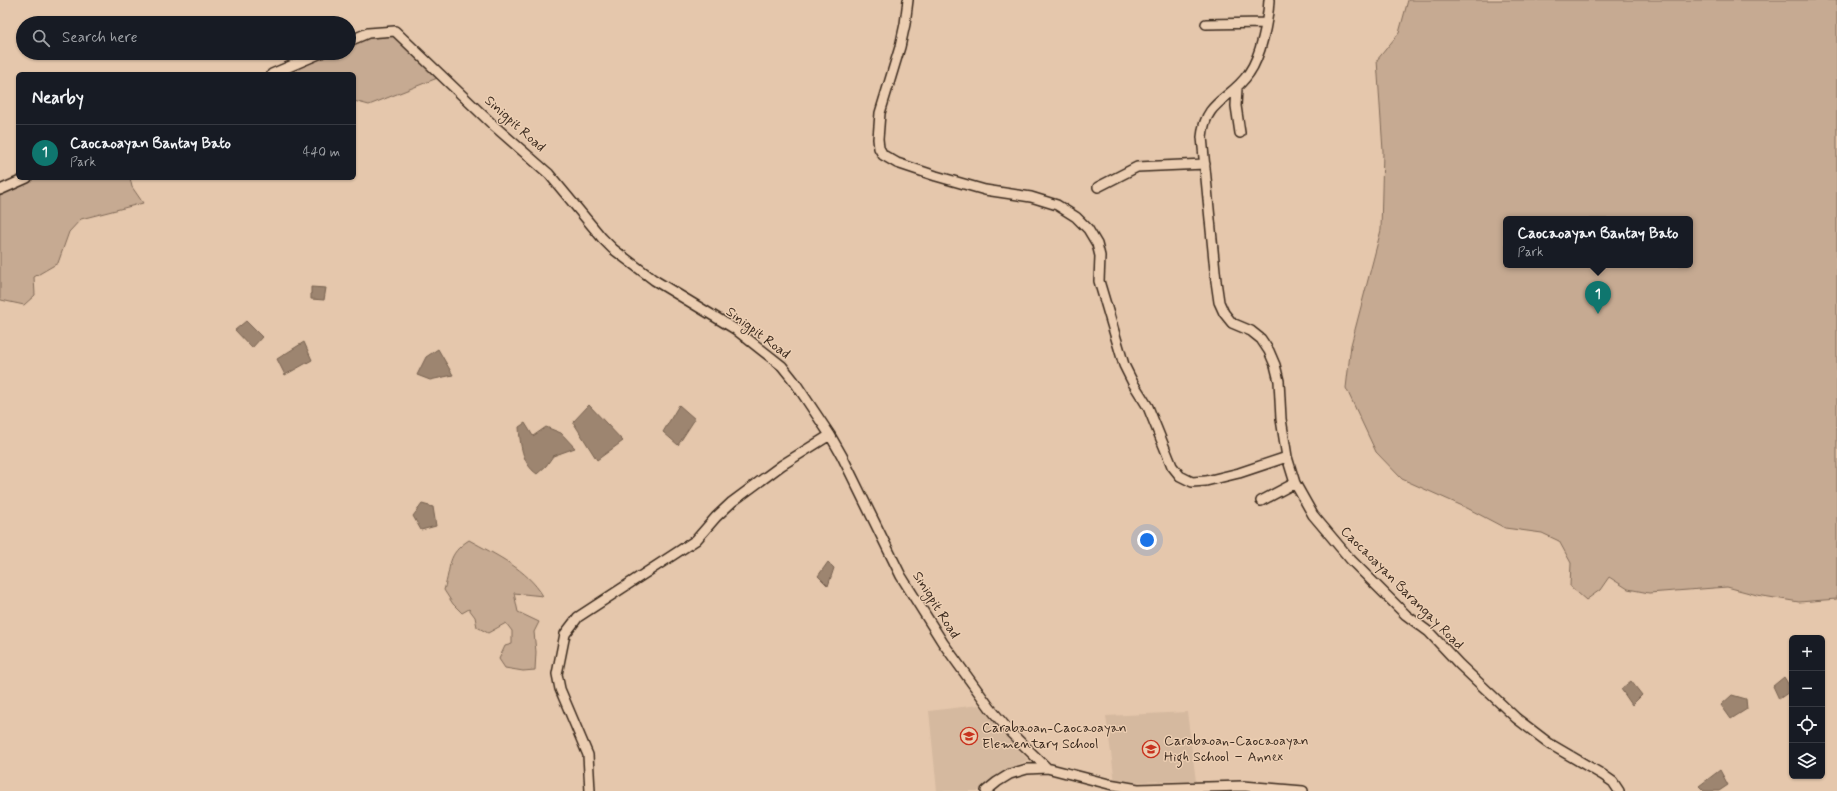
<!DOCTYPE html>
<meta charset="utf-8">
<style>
body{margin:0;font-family:Mynerve,sans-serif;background:#20242c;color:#f1f3f6}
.controls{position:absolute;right:12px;bottom:12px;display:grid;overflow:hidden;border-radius:6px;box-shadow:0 1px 3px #0004}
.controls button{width:36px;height:36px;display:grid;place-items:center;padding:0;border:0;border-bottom:1px solid #363941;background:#171b24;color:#f1f3f6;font:20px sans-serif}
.you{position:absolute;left:1147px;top:540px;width:14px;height:14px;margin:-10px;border:3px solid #fff;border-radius:50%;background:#1a73e8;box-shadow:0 0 0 6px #1a73e833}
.badge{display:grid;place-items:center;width:26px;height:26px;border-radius:50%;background:#0f766e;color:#fff;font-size:13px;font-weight:700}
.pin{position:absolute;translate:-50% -33px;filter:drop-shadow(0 1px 2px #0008)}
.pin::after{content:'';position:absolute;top:21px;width:14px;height:12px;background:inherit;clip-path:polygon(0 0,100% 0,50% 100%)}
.popup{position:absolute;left:1503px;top:216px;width:190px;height:52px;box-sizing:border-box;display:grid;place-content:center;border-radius:6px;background:#171b24;filter:drop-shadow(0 1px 3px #0005);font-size:13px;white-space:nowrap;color:#9ea1a6}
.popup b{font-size:15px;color:#f1f3f6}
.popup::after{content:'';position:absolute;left:50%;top:100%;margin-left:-8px;border:8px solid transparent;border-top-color:#171b24}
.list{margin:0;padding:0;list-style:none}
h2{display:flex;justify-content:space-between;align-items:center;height:52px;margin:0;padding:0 16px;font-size:17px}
h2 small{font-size:13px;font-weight:400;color:#9ea1a6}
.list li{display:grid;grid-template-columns:26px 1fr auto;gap:12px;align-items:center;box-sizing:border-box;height:56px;padding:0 16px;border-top:1px solid #363941}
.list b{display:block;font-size:15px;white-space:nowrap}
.list p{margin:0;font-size:13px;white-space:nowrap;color:#9ea1a6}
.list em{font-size:13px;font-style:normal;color:#9ea1a6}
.icon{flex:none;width:22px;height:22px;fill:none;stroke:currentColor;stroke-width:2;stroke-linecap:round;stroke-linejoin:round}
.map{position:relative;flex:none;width:1837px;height:791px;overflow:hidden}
.search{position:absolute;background:#171b24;box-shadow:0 1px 3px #0004;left:16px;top:16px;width:340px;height:44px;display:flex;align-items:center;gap:10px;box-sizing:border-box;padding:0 14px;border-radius:22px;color:#9ea1a6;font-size:15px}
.panel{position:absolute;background:#171b24;box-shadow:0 1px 3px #0004;left:16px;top:72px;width:340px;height:108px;border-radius:6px}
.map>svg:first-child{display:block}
</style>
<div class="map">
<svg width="1837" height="791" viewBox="0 0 1837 791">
<rect width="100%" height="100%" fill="#e5c7ac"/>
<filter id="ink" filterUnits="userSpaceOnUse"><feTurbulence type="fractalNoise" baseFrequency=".025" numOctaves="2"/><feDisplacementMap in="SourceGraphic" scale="8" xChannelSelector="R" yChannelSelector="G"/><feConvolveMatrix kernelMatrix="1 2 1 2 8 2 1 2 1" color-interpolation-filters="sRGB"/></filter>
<g filter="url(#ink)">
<path fill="#d5b99f" d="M 979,705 L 1028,760 L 998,774 L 979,791 L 937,791 L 929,711 Z
M 1187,712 L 1196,781 L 1115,782 L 1106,716 Z"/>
<path fill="#c6aa92" stroke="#806a58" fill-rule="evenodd" d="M 1408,0 L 1837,0 L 1837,599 L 1799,602 L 1757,595 L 1727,587 L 1649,593 L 1628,589 L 1609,577 L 1600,590 L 1586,600 L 1570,586 L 1571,563 L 1559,541 L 1542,533 L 1505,528 L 1467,508 L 1402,479 L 1376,452 L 1346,388 L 1351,345 L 1381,230 L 1383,151 L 1377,60 L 1399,33 ZM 1506,219 L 1690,219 L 1690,265 L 1506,265 Z
M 395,33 L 440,77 L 369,105 L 354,101 L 354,74 L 277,74 L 326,53 L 349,53 L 349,43 L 369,34 Z
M 31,178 L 130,178 L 132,187 L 143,203 L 81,219 L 69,232 L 58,263 L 34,277 L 35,295 L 24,305 L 1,300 L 0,298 L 0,192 Z
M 469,540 C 496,555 527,569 543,596 L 514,593 L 518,612 L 539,622 L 534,632 L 536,652 L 535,670 L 523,671 L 505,668 L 499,659 L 505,646 L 512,644 L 512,631 L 506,623 L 488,633 L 477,627 L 475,617 L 469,609 L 462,613 L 453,604 L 444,590 C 452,565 446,555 469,540 Z"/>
<path fill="#9d8570" stroke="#76614f" d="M 311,287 L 326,288 L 324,300 L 311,299 Z
M 246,321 L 262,337 L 252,348 L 235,330 Z
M 304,342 L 312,360 L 285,375 L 277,359 Z
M 438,349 L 453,375 L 430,380 L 417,375 L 426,357 Z
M 589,405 L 623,441 L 597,460 L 573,422 Z
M 679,405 L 695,419 L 678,445 L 663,432 Z
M 525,423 L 533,436 L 546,427 L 561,433 L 575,448 L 553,456 L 546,466 L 537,474 C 522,464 520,443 519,427 Z
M 422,504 L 433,507 L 436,526 L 421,530 L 413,516 Z
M 828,562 L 834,568 L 828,586 L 818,576 Z
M 1784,677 L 1792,690 L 1779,699 L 1773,686 Z
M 1631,681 L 1642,695 L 1632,705 L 1621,689 Z
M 1732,695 L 1746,699 L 1747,709 L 1731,719 L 1721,705 Z
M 1720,770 L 1728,785 L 1719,791 L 1704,791 L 1699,786 Z"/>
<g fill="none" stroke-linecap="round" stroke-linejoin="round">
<defs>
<path id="minor" d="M 908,0 L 905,24 L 900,47 L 880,113 L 878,139 L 879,148 L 883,155 L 897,163 L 936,176 L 985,190 L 1031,197 L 1057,205 L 1076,217 L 1088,229 L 1097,244 L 1100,256 L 1099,281 L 1124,365 L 1133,383 L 1148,407 L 1172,466 L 1180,476 L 1192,482 L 1206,481 L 1239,473 L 1287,457
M 1269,0 C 1268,21 1261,56 1249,73 C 1231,100 1205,100 1202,137 L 1216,281 L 1219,302 L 1224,313 L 1232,323 L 1251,331 L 1261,339 L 1269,351 L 1275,365 L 1279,381 L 1281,419 L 1287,457 L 1295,483 L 1313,515 L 1351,560 L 1406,615 L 1429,632 L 1459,664 L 1516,718 L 1550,744 L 1603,775 L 1613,782 L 1619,791
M 1206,24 L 1266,23
M 349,41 L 368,33 L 395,31 L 492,124 L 549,174 L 602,238 L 613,249 L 654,280 L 735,329 L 782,366 L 794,381 L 830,435 L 842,456 L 901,576 L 943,643 L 990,708 L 1011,733 L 1047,768
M 272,74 L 321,53
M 1237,88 L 1236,106 L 1240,133
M 1098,187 L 1137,167 L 1205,164
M 0,190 L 27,178
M 1261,501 L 1295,483
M 590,791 L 588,755 L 560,689 L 557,674 L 565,634 L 578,617 L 696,540 L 716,517 L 732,502 L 782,465 L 830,435
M 986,791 L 997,782 L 1010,774 L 1027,769 L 1047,768 L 1109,784 L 1138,789 L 1243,786 L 1303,791"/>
</defs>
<use href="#minor" stroke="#3b2a1e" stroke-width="12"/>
<use href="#minor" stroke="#ecceb2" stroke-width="9"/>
</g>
</g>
<defs>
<symbol id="school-ring" viewBox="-11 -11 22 22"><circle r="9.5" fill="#ecceb2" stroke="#c8321e" stroke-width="1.5"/><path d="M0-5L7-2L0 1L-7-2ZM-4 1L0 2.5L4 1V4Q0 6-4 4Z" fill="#c8321e"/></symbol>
</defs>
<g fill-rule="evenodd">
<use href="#school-ring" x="959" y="726" width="20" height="20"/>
<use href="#school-ring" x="1141" y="739" width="20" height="20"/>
</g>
<g text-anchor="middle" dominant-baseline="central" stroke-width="3" stroke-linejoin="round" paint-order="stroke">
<g font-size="14" fill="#3b2a1e" stroke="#ecceb2">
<text transform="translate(515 124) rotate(42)">Sinigpit Road</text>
<text transform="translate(758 333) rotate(37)">Sinigpit Road</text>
<text transform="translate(1402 588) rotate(45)">Caocaoayan Barangay Road</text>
<text transform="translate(936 605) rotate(58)">Sinigpit Road</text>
</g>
<g font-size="14" fill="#3b2a1e" stroke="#ecceb2" text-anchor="start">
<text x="982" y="728">Carabaoan-Caocaoayan<tspan x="982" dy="16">Elementary School</tspan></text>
<text x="1164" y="741">Carabaoan-Caocaoayan<tspan x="1164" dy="16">High School – Annex</tspan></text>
</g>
</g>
</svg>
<div class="controls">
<button>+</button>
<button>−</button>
<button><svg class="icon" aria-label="locate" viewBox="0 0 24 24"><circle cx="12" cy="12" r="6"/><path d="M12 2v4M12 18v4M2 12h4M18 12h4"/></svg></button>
<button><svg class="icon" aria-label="layers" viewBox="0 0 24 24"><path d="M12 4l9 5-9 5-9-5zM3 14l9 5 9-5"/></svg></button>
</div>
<div class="you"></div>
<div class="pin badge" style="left:1598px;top:314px">1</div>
<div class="popup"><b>Caocaoayan Bantay Bato</b>Park</div>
<div class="search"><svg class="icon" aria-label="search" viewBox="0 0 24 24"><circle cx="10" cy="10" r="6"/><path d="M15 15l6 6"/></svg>Search here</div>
<section class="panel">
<h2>Nearby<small></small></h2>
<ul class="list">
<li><span class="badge">1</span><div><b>Caocaoayan Bantay Bato</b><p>Park</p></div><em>440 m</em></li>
</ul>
</section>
</div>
